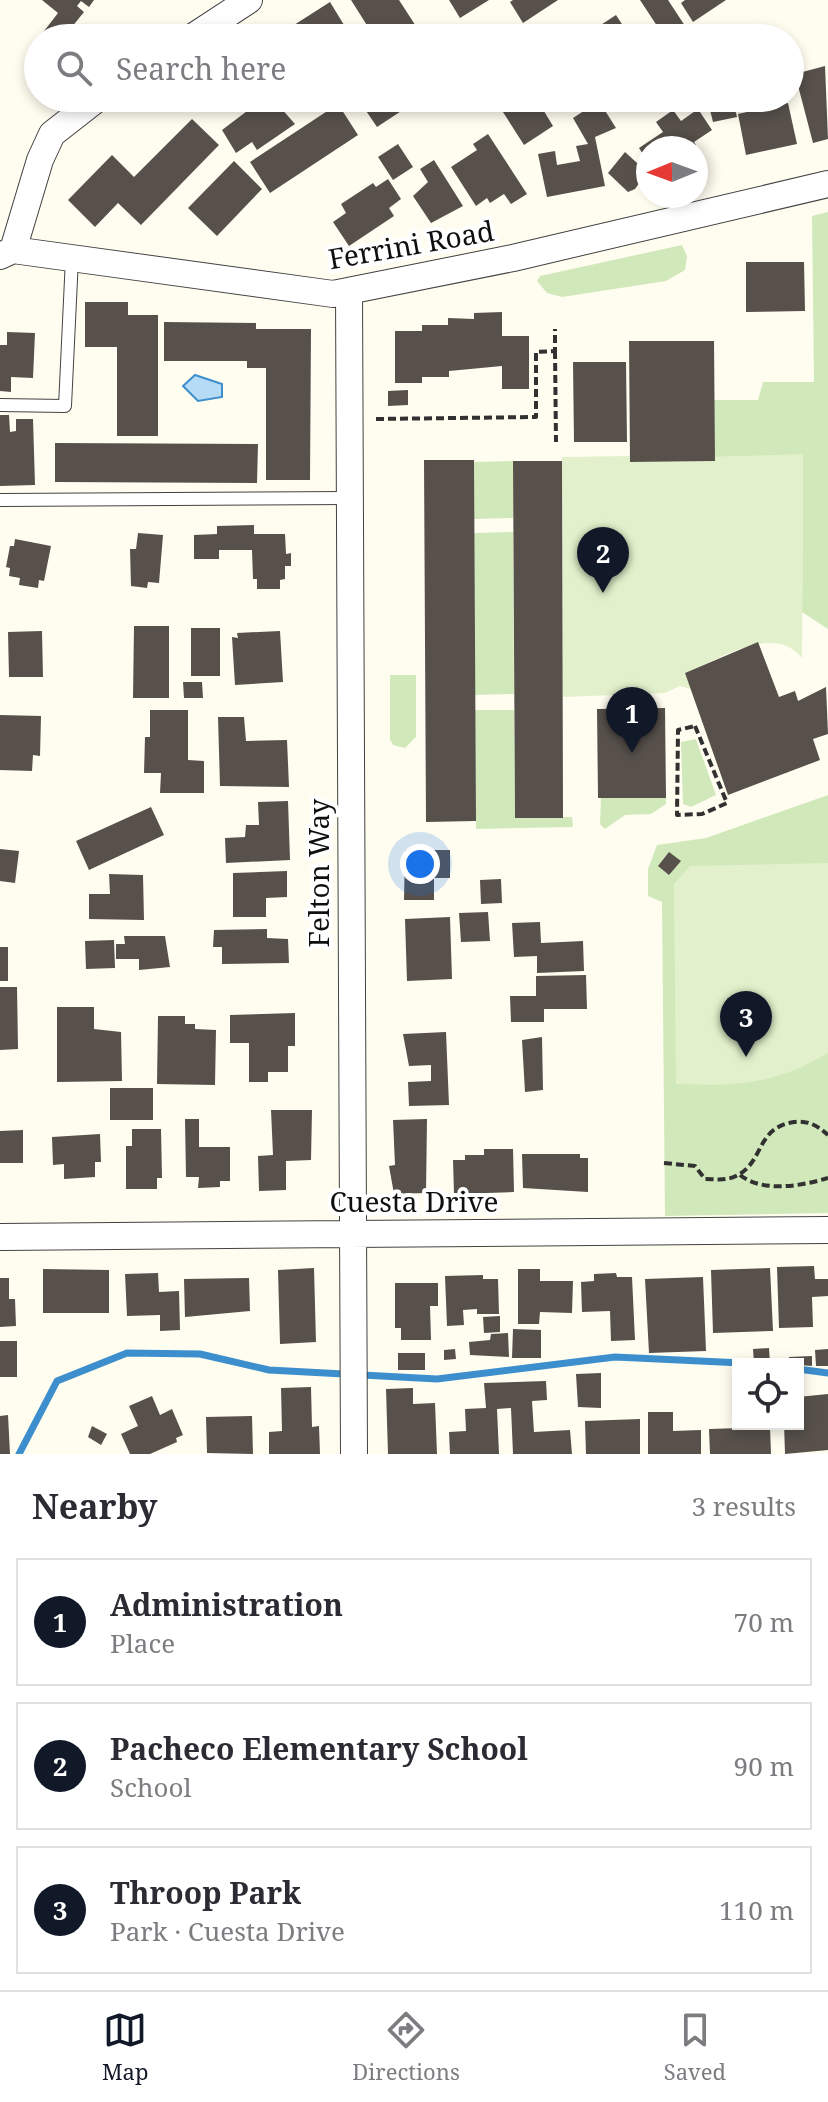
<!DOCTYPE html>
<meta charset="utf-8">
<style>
body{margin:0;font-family:"Noto Serif",serif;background:#f7f7f7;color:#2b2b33}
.controls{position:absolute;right:24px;bottom:24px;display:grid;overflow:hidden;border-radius:0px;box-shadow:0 4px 12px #0003}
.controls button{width:72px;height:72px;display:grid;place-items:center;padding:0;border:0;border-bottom:2px solid #e1e1e2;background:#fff;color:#2b2b33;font:40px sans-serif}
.compass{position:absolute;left:636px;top:136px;width:72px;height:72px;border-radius:50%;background:#fff;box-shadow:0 4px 12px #0003;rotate:269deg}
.you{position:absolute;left:420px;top:864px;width:28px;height:28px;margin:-20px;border:6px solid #fff;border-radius:50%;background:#1a73e8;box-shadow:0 0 0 12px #1a73e833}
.badge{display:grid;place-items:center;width:52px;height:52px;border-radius:50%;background:#111827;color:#fff;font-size:26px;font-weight:700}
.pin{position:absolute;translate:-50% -66px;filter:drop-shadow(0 2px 4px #0008)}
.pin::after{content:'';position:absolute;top:42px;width:28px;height:24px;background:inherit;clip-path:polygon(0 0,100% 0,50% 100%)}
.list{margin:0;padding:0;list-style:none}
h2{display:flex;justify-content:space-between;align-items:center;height:104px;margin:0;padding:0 32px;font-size:34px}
h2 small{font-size:26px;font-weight:400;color:#7c7c81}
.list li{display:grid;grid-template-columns:52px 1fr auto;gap:24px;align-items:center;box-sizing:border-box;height:128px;margin:0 16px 16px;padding:0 16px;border:2px solid #e1e1e2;border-radius:0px}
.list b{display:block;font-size:30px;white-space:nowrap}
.list p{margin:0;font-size:26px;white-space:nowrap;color:#7c7c81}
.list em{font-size:26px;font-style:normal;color:#7c7c81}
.icon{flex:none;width:44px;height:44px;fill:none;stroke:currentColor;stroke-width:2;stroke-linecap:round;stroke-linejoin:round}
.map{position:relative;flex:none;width:828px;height:1454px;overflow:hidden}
.search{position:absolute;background:#fff;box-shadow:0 4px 12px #0003;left:24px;right:24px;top:24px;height:88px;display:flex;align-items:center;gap:20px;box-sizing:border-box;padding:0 28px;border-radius:44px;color:#7c7c81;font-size:30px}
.sheet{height:536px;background:#fff}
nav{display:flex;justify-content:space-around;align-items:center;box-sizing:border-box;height:112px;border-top:2px solid #e1e1e2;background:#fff;font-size:22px;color:#7c7c81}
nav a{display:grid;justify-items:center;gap:4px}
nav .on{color:#111827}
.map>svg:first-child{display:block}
</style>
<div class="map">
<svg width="828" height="1454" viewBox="0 0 828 1454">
<rect width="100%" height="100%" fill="#fffdf0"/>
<path fill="#d1e9ba" d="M 828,212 L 828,629 L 802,612 L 803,455 L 715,457 L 714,400 L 758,400 L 763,382 L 814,382 L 812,216 Z
M 682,245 L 687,256 L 685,270 L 666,281 L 562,297 L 547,293 L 537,281 L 540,276 Z
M 513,461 L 513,518 L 474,519 L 474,462 Z
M 513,532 L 514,694 L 475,695 L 474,533 Z
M 390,675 L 416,675 L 416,737 L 405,748 L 393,745 L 390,739 Z
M 475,710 L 514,710 L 515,817 L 572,817 L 573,827 L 476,829 Z
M 696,739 L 716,795 L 691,807 L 683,804 L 681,742 Z
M 828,795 L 828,1213 L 665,1216 L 662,902 L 648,896 L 648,869 L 657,845 L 706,838 Z
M 601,798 L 666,798 L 666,804 L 651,814 L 625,815 L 605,829 L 600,824 Z"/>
<path fill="#e2f1cb" d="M 803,454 L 802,658 C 773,622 719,660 685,673 L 691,689 L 680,686 L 665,693 L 563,697 L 562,457 L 630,456 L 631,462 L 715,461 L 715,457 Z
M 828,863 L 828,1053 C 774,1085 737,1086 676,1084 L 674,884 L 690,866 Z"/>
<path fill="#b5dbf6" stroke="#3c8ecd" stroke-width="2" d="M 195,375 L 222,384 L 222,397 L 198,401 L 183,386 Z"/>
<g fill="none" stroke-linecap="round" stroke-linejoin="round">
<path stroke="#3c8ecd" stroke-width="7" d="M 798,1369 L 828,1373
M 19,1454 L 57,1381 L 127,1353 L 200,1354 L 269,1370 L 437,1379 L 615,1357 L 763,1364"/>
</g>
<path fill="#57504b" d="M 42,0 L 94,0 L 89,7 L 81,1 L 77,6 L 84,12 L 63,38 L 41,35 L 58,13 Z
M 351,0 L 399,0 L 421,34 L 415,38 L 375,38 Z
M 449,0 L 489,0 L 460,18 Z
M 513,0 L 558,0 L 523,23 L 510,2 Z
M 640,0 L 668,0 L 691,35 L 665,38 Z
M 685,0 L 726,0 L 693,22 L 681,3 Z
M 330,2 L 352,38 L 303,38 L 294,25 Z
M 616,15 L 631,38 L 594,38 L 590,32 Z
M 520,25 L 529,38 L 500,38 Z
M 825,66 L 828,139 L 813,143 L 795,74 Z
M 257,98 L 272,98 L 295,124 L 257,150 L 252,142 L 236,153 L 222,130 L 259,102 Z
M 366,98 L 421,98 L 377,127 L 360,102 Z
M 494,98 L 536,98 L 553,126 L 524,145 Z
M 606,98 L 623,98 L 626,103 L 615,111 Z
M 599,101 L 616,128 L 595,137 L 605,186 L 547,197 L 538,154 L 555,151 L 557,165 L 580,161 L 576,146 L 588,144 L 573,118 Z
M 733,101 L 737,117 L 713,122 L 709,106 Z
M 788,103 L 797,144 L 746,155 L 738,114 Z
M 338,104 L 358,135 L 270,193 L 250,162 Z
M 698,109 L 712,130 L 694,142 L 696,145 L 693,148 L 648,148 L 648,162 L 639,148 L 663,132 L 656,122 L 673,110 L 681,121 Z
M 192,119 L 219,145 L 141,225 L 118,203 L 95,227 L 68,200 L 112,155 L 134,177 Z
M 488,134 L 527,194 L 511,204 L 504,194 L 490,203 L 487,198 L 476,206 L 451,167 L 477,150 L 473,144 Z
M 398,144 L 413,167 L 393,180 L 378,157 Z
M 625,152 L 647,172 L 635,189 L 628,192 L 608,173 Z
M 434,160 L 463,206 L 431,223 L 413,196 L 428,182 L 420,169 Z
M 234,161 L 262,189 L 217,236 L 188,208 Z
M 388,179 L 401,199 L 389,208 L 394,216 L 349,246 L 333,222 L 346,213 L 341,204 L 373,183 L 376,187 Z
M 746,262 L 804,262 L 805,311 L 746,312 Z
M 85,302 L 128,302 L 128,315 L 158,315 L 158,436 L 117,436 L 117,347 L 85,347 Z
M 502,312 L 502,336 L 529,336 L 529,389 L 502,389 L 502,366 L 449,371 L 449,377 L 422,377 L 422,383 L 395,383 L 395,331 L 422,331 L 422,325 L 448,325 L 448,318 L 474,319 L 474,313 Z
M 164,322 L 256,323 L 256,329 L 311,329 L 310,480 L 266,480 L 266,368 L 247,368 L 247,361 L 164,361 Z
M 7,332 L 35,333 L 33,378 L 11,377 L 11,392 L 0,391 L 0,345 L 7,345 Z
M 629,341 L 714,341 L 715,461 L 630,462 Z
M 573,362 L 626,362 L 627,442 L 574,442 Z
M 408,390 L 408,405 L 388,406 L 388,391 Z
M 0,415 L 9,415 L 10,432 L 16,431 L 16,419 L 33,419 L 35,485 L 0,486 Z
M 55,443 L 258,444 L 257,483 L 55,482 Z
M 424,460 L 474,460 L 476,821 L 426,822 Z
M 513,461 L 562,461 L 563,818 L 515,818 Z
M 254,525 L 254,534 L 285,534 L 286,554 L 291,553 L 291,566 L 285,566 L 285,579 L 280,580 L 280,589 L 257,589 L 257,579 L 253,579 L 252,550 L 219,550 L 219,559 L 194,559 L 194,535 L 217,534 L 217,526 Z
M 138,533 L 163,535 L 159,583 L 148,582 L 147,588 L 131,586 L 130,549 L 136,549 Z
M 15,539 L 51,546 L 44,581 L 39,580 L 38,588 L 19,585 L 20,578 L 9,576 L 10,568 L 6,567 L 10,546 L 14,546 Z
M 134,626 L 169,626 L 169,698 L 133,698 Z
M 191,628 L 220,628 L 220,676 L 191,676 Z
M 42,631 L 43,677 L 9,677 L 8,632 Z
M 280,631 L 283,682 L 235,685 L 232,637 L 238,638 L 237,633 Z
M 758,642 L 779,697 L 795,691 L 798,701 L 826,687 L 828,734 L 813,739 L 820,760 L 728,795 L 685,673 Z
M 183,682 L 202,682 L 203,698 L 184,698 Z
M 665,708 L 666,798 L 598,798 L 597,709 Z
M 150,710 L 188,710 L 188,760 L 204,761 L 204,793 L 160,793 L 161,773 L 144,773 L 145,737 L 150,737 Z
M 0,715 L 41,716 L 40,756 L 33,755 L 32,771 L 0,770 Z
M 218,717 L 244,717 L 246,741 L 287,740 L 289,787 L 220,786 Z
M 288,801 L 290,860 L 226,863 L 225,838 L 245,837 L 246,825 L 259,825 L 258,802 Z
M 151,807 L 164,835 L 89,870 L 76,841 Z
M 0,849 L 19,851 L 15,883 L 0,881 Z
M 405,850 L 450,850 L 450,878 L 434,878 L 434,900 L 404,900 Z
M 669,852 L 681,861 L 669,875 L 658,866 Z
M 287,871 L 287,897 L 266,898 L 266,917 L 233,917 L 233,873 Z
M 109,874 L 143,875 L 144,920 L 89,919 L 89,894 L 110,894 Z
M 501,879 L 502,903 L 481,904 L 480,880 Z
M 488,912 L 490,941 L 461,942 L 459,913 Z
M 450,917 L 452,979 L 407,981 L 405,919 Z
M 540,922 L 541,943 L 583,941 L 584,971 L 537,973 L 537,956 L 514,957 L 512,923 Z
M 267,929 L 267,938 L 288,939 L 289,963 L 222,964 L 222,947 L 213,947 L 214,930 Z
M 124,936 L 165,936 L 170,967 L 139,970 L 139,959 L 116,959 L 116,944 L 125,944 Z
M 114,940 L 115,968 L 86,969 L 85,941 Z
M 0,947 L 8,947 L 8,981 L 0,981 Z
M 586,975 L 587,1009 L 544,1009 L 544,1022 L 511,1022 L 510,996 L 536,996 L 536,976 Z
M 0,987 L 17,987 L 18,1049 L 0,1050 Z
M 57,1007 L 94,1007 L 94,1029 L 121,1032 L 122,1081 L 57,1082 Z
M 295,1013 L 295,1046 L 288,1046 L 288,1072 L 268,1072 L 268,1082 L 249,1082 L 249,1043 L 230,1043 L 230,1015 Z
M 158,1016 L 185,1016 L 185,1024 L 195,1024 L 195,1029 L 216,1030 L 215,1085 L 157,1084 Z
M 446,1032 L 449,1105 L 409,1106 L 408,1082 L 431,1081 L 431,1065 L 409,1066 L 403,1034 Z
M 542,1037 L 543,1090 L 525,1092 L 522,1040 Z
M 110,1088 L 153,1088 L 153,1120 L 110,1120 Z
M 271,1110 L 312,1110 L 311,1160 L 286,1161 L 286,1190 L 259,1191 L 258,1156 L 273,1155 Z
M 185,1119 L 199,1119 L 199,1147 L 230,1147 L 230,1181 L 220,1181 L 220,1187 L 198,1188 L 199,1177 L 186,1177 Z
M 427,1119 L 426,1193 L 394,1194 L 389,1166 L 395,1165 L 393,1120 Z
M 132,1129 L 161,1129 L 162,1178 L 157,1178 L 157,1189 L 126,1189 L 126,1146 L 132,1146 Z
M 23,1130 L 23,1163 L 0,1163 L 0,1131 Z
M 100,1134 L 101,1162 L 95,1162 L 95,1177 L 64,1179 L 64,1164 L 53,1165 L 52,1137 Z
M 484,1149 L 513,1149 L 514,1192 L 454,1194 L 453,1160 L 465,1160 L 465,1155 L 484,1155 Z
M 522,1154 L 580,1154 L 580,1158 L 588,1158 L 588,1192 L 523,1188 Z
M 814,1266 L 815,1279 L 828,1279 L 828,1296 L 812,1297 L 813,1327 L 779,1328 L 777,1267 Z
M 314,1268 L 316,1342 L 280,1344 L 278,1270 Z
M 770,1268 L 773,1331 L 713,1333 L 711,1270 Z
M 43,1269 L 109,1270 L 109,1313 L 43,1313 Z
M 518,1269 L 540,1269 L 540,1281 L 573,1281 L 572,1313 L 540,1312 L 539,1324 L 518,1324 Z
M 158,1273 L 159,1292 L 179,1291 L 180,1330 L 160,1331 L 160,1315 L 127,1316 L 125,1274 Z
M 616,1273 L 617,1277 L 632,1277 L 635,1340 L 611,1341 L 610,1311 L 582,1312 L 581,1282 L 594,1281 L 594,1274 Z
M 483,1275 L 483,1279 L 498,1279 L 499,1314 L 477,1314 L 477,1309 L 463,1310 L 464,1325 L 447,1326 L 445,1276 Z
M 703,1277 L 706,1351 L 649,1353 L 645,1279 Z
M 0,1278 L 9,1278 L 9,1299 L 15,1299 L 16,1326 L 0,1327 Z
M 249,1278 L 250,1311 L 185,1317 L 184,1279 Z
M 395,1283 L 438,1283 L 438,1306 L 430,1306 L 431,1340 L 401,1340 L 401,1328 L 395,1328 Z
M 500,1316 L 500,1332 L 484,1333 L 483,1317 Z
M 513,1329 L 541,1330 L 541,1358 L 512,1358 Z
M 508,1333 L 509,1357 L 470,1355 L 469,1342 L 490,1340 L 491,1334 Z
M 0,1341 L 17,1341 L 17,1377 L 0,1377 Z
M 769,1348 L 770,1364 L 754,1364 L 753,1349 Z
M 455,1349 L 456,1359 L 444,1360 L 444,1350 Z
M 828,1349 L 828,1366 L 816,1366 L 815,1350 Z
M 398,1353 L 425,1353 L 425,1370 L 398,1370 Z
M 812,1356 L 812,1366 L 789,1364 L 789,1357 Z
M 601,1373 L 601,1408 L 578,1407 L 576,1374 Z
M 546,1381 L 547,1400 L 532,1401 L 534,1432 L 570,1430 L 572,1454 L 513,1454 L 511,1408 L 497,1409 L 499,1454 L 450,1454 L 449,1432 L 466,1431 L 465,1409 L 486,1408 L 484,1383 Z
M 311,1387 L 312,1427 L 319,1426 L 320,1454 L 269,1454 L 269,1432 L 282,1431 L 281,1388 Z
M 413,1388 L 413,1404 L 435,1403 L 437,1454 L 388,1454 L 386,1389 Z
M 828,1394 L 828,1450 L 785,1454 L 784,1424 L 798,1424 L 798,1397 Z
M 152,1396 L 160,1415 L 172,1409 L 183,1435 L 176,1438 L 177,1442 L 150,1454 L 130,1454 L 121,1434 L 138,1426 L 129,1406 Z
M 648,1412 L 673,1412 L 673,1431 L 701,1430 L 701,1454 L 648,1454 Z
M 8,1415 L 10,1454 L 0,1454 L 0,1416 Z
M 252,1416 L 253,1454 L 207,1453 L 206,1417 Z
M 640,1419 L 640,1454 L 586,1454 L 585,1421 Z
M 92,1426 L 107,1434 L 101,1445 L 88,1437 Z
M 770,1427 L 771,1454 L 710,1454 L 709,1429 Z"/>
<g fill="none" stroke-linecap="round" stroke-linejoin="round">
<defs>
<path id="service" d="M 0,405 L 65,406 L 72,258
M 0,500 L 349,498"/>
<path id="minor" d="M 191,38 L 249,0
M 13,250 L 40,160 L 52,134 L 98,98
M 0,256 L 13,250 L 333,294 L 513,258 L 828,184
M 349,291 L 354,1454
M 0,1237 L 828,1230"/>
</defs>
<use href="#service" stroke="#424242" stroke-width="14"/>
<use href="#minor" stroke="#424242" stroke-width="28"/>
<path stroke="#313131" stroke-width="4" stroke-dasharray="8 4" stroke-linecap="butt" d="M 555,351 L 556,442
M 376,419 L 536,417 L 536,352 L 555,351 L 555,329
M 695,726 L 727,803 L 702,814 L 677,815 L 678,730 Z
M 664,1163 L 695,1166 L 705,1179 C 716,1179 726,1181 736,1176 C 765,1162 755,1128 794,1122 C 808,1120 818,1126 828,1135
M 740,1175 C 763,1193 801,1186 828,1178"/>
<use href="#service" stroke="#fff" stroke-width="12"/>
<use href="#minor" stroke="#fff" stroke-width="26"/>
</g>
<g text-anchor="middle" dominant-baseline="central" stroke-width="8" stroke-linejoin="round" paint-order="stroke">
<g font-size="28" fill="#0f0f0f" stroke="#fff">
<text transform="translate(411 244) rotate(-10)">Ferrini Road</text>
<text transform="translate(318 873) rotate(-90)">Felton Way</text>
<text x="414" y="1201">Cuesta Drive</text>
</g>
</g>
</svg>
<div class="controls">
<button><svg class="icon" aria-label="locate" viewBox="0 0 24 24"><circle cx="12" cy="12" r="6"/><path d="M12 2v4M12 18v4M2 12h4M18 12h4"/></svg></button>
</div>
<svg class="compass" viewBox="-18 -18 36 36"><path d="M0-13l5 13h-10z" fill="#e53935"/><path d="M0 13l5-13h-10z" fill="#7c7c81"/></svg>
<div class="you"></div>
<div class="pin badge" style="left:632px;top:753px">1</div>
<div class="pin badge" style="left:603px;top:593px">2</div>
<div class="pin badge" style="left:746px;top:1057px">3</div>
<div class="search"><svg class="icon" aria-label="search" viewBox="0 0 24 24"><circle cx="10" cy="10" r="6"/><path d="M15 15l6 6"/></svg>Search here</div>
</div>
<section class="sheet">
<h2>Nearby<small>3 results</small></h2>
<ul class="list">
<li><span class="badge">1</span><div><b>Administration</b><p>Place</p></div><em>70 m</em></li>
<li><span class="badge">2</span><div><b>Pacheco Elementary School</b><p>School</p></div><em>90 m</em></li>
<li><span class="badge">3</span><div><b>Throop Park</b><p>Park · Cuesta Drive</p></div><em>110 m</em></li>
</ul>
</section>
<nav>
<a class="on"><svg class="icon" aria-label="map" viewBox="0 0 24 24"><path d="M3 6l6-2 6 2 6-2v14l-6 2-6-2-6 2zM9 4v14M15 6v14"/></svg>Map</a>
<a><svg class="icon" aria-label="directions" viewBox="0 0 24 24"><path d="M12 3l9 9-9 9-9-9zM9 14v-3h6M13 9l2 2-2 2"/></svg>Directions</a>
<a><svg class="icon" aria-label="saved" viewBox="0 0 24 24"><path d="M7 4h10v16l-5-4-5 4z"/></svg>Saved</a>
</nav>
